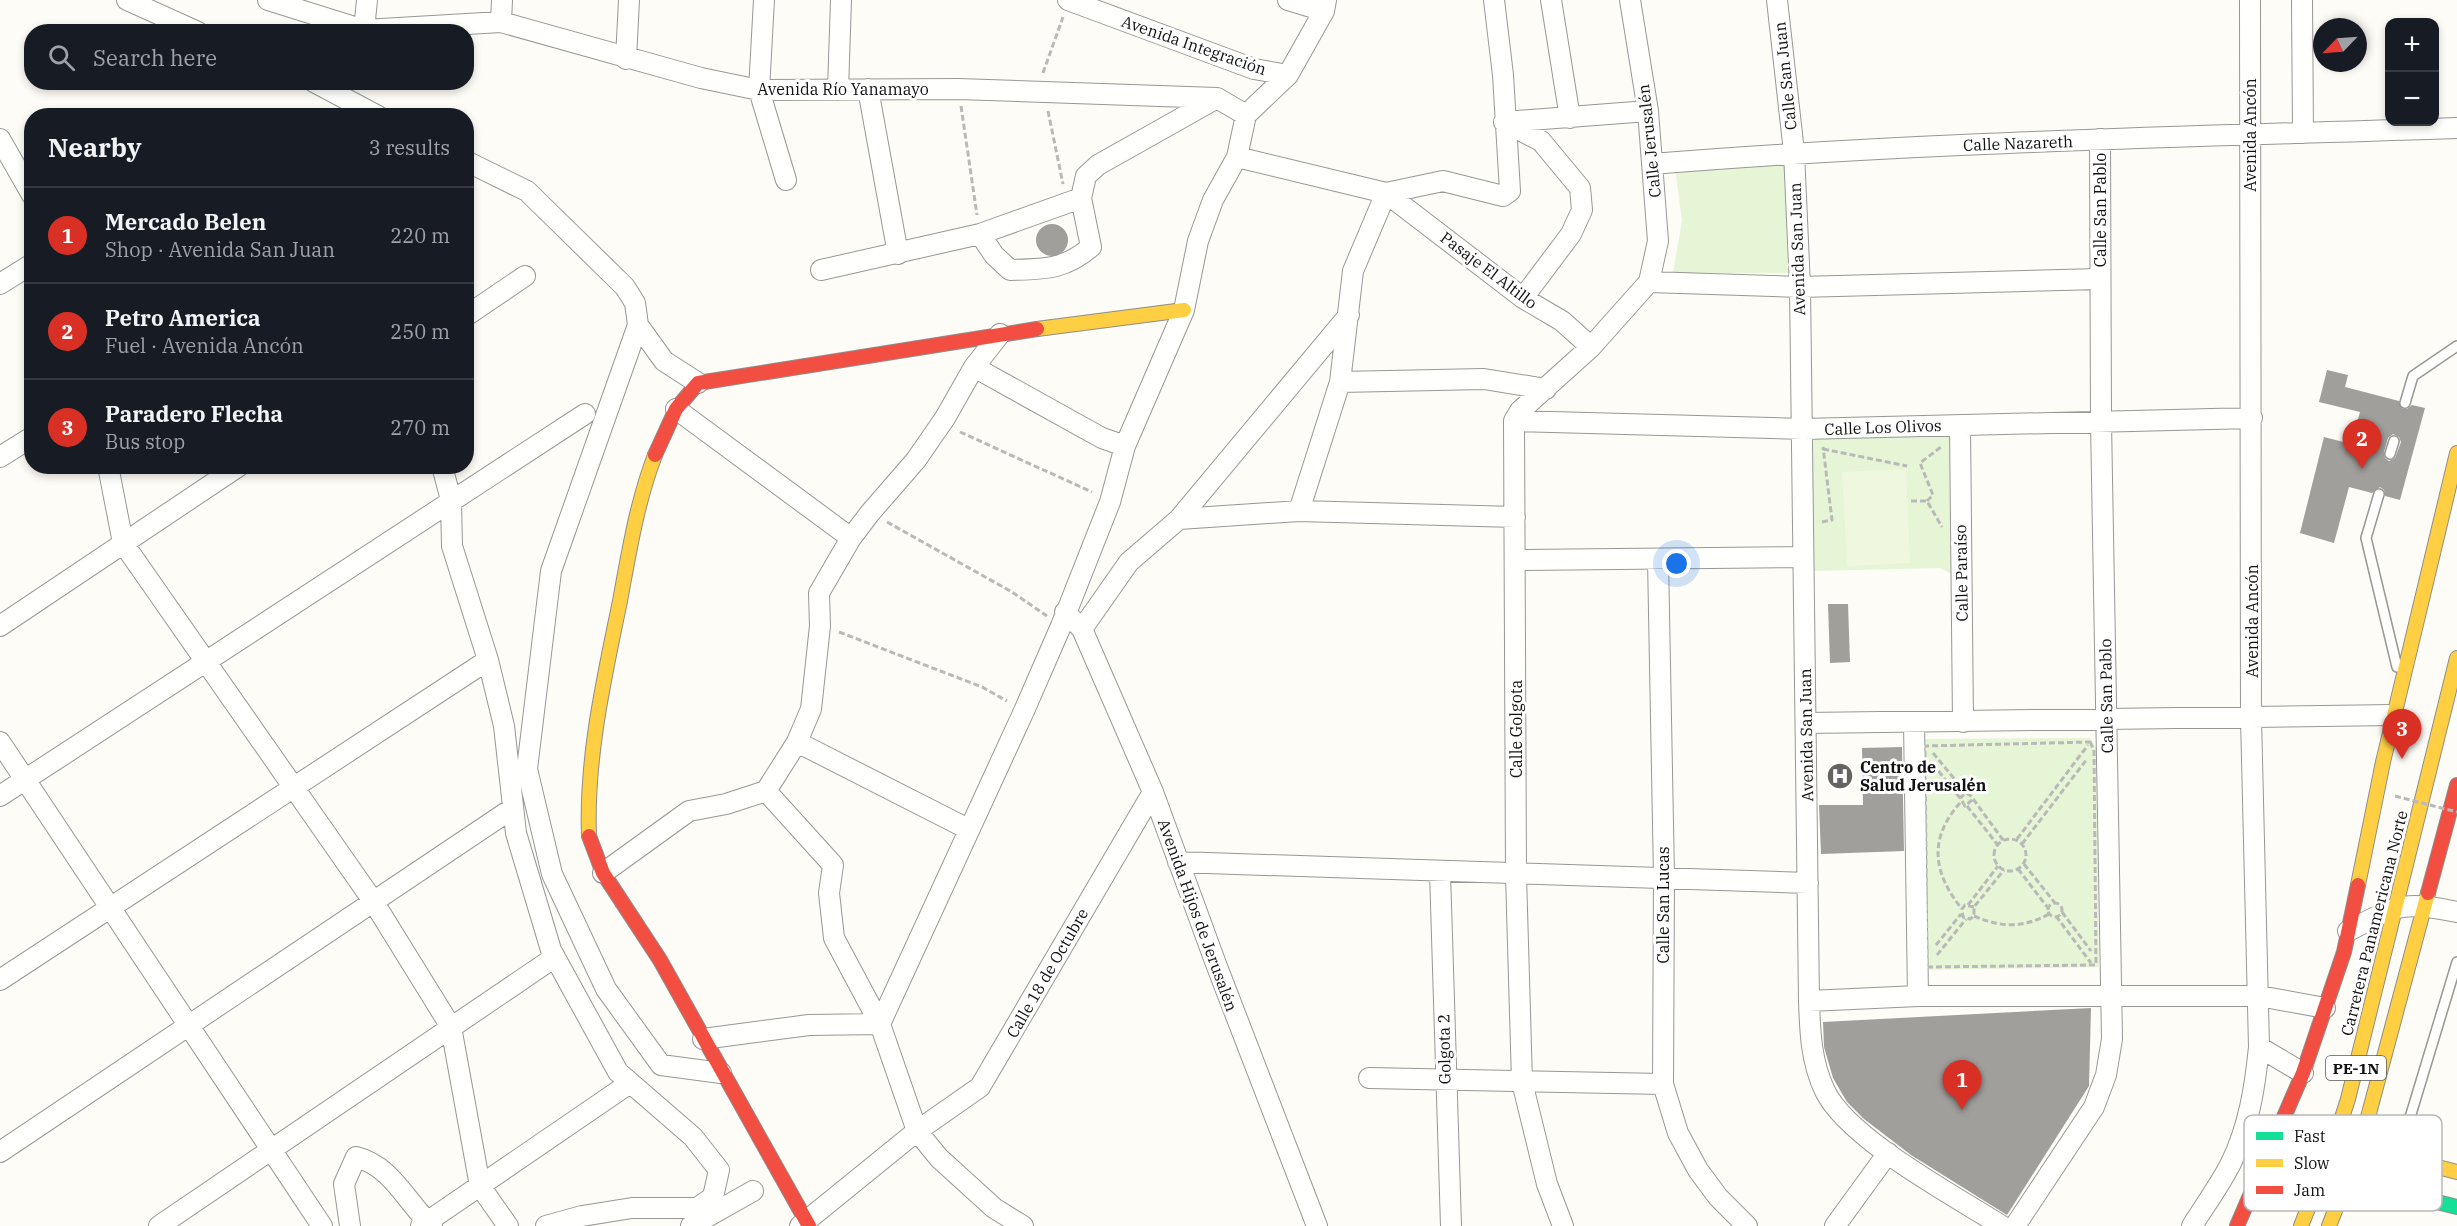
<!DOCTYPE html>
<meta charset="utf-8">
<style>
body{margin:0;font-family:"IBM Plex Serif",serif;background:#242831;color:#f1f3f6}
.controls{position:absolute;right:18px;top:18px;display:grid;overflow:hidden;border-radius:12px;box-shadow:0 3px 9px #0003}
.controls button{width:54px;height:54px;display:grid;place-items:center;padding:0;border:0;border-bottom:2px solid #363941;background:#171b24;color:#f1f3f6;font:30px sans-serif}
.compass{position:absolute;left:2313px;top:18px;width:54px;height:54px;border-radius:50%;background:#171b24;box-shadow:0 3px 9px #0003;rotate:245deg}
.you{position:absolute;left:1677px;top:564px;width:21px;height:21px;margin:-15px;border:4px solid #fff;border-radius:50%;background:#1a73e8;box-shadow:0 0 0 9px #1a73e833}
.badge{display:grid;place-items:center;width:39px;height:39px;border-radius:50%;background:#d93025;color:#fff;font-size:20px;font-weight:700}
.pin{position:absolute;translate:-50% -50px;filter:drop-shadow(0 2px 3px #0008)}
.pin::after{content:'';position:absolute;top:32px;width:21px;height:18px;background:inherit;clip-path:polygon(0 0,100% 0,50% 100%)}
.list{margin:0;padding:0;list-style:none}
h2{display:flex;justify-content:space-between;align-items:center;height:78px;margin:0;padding:0 24px;font-size:26px}
h2 small{font-size:20px;font-weight:400;color:#9ea1a6}
.list li{display:grid;grid-template-columns:39px 1fr auto;gap:18px;align-items:center;box-sizing:border-box;height:96px;padding:0 24px;border-top:2px solid #363941}
.list b{display:block;font-size:22px;white-space:nowrap}
.list p{margin:0;font-size:20px;white-space:nowrap;color:#9ea1a6}
.list em{font-size:20px;font-style:normal;color:#9ea1a6}
.icon{flex:none;width:33px;height:33px;fill:none;stroke:currentColor;stroke-width:2;stroke-linecap:round;stroke-linejoin:round}
.map{position:relative;flex:none;width:2457px;height:1226px;overflow:hidden}
.search{position:absolute;background:#171b24;box-shadow:0 3px 9px #0003;left:24px;top:24px;width:450px;height:66px;display:flex;align-items:center;gap:15px;box-sizing:border-box;padding:0 21px;border-radius:24px;color:#9ea1a6;font-size:22px}
.panel{position:absolute;background:#171b24;box-shadow:0 3px 9px #0003;left:24px;top:108px;width:450px;height:366px;border-radius:24px}
.map>svg:first-child{display:block}
</style>
<div class="map">
<svg width="2457" height="1226" viewBox="0 0 2457 1226">
<rect width="100%" height="100%" fill="#fdfcf7"/>
<path fill="#e5f5d5" d="M 1784,164 L 1788,273 L 1673,273 L 1682,221 L 1675,167 Z
M 1952,433 L 1953,575 L 1940,568 L 1812,571 L 1813,441 L 1820,435 Z
M 2090,738 L 2096,747 L 2099,967 L 1925,970 L 1921,747 L 1925,739 Z"/>
<path fill="#eff8df" d="M 1906,469 L 1910,563 L 1847,566 L 1842,472 Z"/>
<path fill="#a19f9c" fill-rule="evenodd" d="M1036 240a16 16 0 1 1 32 0a16 16 0 1 1-32 0Z
M 2327,370 L 2348,375 L 2345,387 L 2399,401 L 2403,409 L 2407,409 L 2412,405 L 2425,408 L 2400,500 L 2385,496 L 2384,490 L 2380,487 L 2372,493 L 2349,487 L 2334,543 L 2300,533 L 2324,437 L 2351,444 L 2360,412 L 2319,402 ZM 2393,434 L 2399,437 L 2401,442 L 2395,458 L 2389,461 L 2385,458 L 2384,452 L 2388,438 Z
M 1828,604 L 1848,604 L 1850,662 L 1830,663 Z
M 1902,747 L 1904,851 L 1821,854 L 1819,805 L 1863,805 L 1862,748 Z
M 2091,1008 L 2089,1086 L 2007,1215 L 1911,1155 L 1864,1119 L 1847,1102 L 1833,1078 L 1824,1047 L 1823,1022 Z"/>
<g fill="none" stroke-linecap="round" stroke-linejoin="round">
<defs>
<path id="lane" d="M 2405,403 L 2413,376 L 2457,346
M 2390,454 L 2394,441
M 2379,494 L 2366,538 L 2397,667
M 2399,1154 L 2457,962"/>
<path id="street" d="M 127,0 L 198,32
M 268,0 L 364,30 L 501,22 L 701,78 L 759,90 L 958,89 L 1217,98 L 1246,115
M 764,0 L 759,90 L 786,180
M 1068,0 L 1254,69 L 1288,75
M 1288,0 L 1324,11
M 1551,0 L 1570,118
M 1777,0 L 1794,152 L 1800,287 L 1809,1001 C 1810,1032 1811,1062 1825,1091 C 1848,1139 1955,1196 2002,1226
M 2302,0 L 2303,133
M 501,22 L 502,0
M 364,30 L 367,0
M 626,59 L 629,0
M 314,82 L 378,116
M 868,89 L 898,254
M 838,90 L 841,0
M 1504,122 L 1541,141 L 1580,188 L 1582,210 L 1571,234 L 1523,298
M 1504,122 L 1648,111
M 0,139 L 32,195
M 1237,157 L 1386,193 L 1443,181 L 1503,196 L 1510,191 L 1503,75 L 1494,0
M 466,161 L 527,191 L 625,287 L 635,303 L 638,325 L 664,361 L 698,383
M 1652,164 C 1920,142 2189,137 2457,128
M 980,234 L 994,255 L 1010,270 C 1044,269 1064,270 1091,247 L 1081,198
M 821,270 L 980,234 L 1081,198 L 1086,176 L 1098,165 L 1217,98
M 1649,282 L 1800,287 L 2099,279
M 0,284 L 32,264
M 466,316 L 525,276
M 638,325 L 551,571 L 527,769 L 552,874 L 606,989 L 661,1065 L 721,1073
M 974,367 L 1102,438 L 1125,446
M 1340,382 L 1484,379 L 1546,389
M 676,409 L 851,538
M 1514,421 L 1803,429 L 2252,418
M 1960,425 L 1963,722
M 0,457 L 32,437
M 108,466 L 123,543 L 373,901 L 451,1027 L 480,1186 L 508,1226
M 442,466 L 451,500 L 452,546 L 488,660 L 504,726 L 516,833 L 551,950 L 618,1072 L 693,1137 L 719,1170 L 713,1197 L 697,1208 L 632,1208 L 582,1216 L 546,1226
M 1299,511 L 1340,382 L 1353,271 L 1386,193 L 1523,298 L 1562,321 L 1591,347
M 1179,519 L 1299,511 L 1515,517
M 1658,559 L 1664,877 L 1663,1084 L 1678,1133 L 1698,1170 L 1718,1197 L 1747,1226
M 1516,560 L 1803,557
M 1065,612 L 1082,629 L 1153,792 L 1216,964 L 1317,1226
M 0,626 L 239,466
M 1082,629 L 1129,562 L 1179,519 L 1349,315
M 1914,722 L 1918,996
M 1806,723 L 2394,715
M 0,742 L 322,1226
M 797,742 L 968,829
M 766,791 L 833,865 L 829,893 L 834,938 L 880,1024 L 917,1131 L 939,1158 L 994,1208 L 1023,1226
M 0,796 L 585,414
M 1178,862 L 1808,883
M 1440,872 L 1451,1226
M 603,873 L 689,811 L 726,804 L 766,791 L 797,742 L 811,709 L 820,626 L 819,593 L 851,538 L 870,513 L 916,460 L 945,418 L 974,367 L 1000,334
M 2348,931 C 2397,906 2402,900 2457,912
M 0,980 L 488,660
M 1809,1001 L 1918,996 L 2259,996 L 2325,1008
M 703,1039 L 809,1025 L 880,1024 L 1024,711 L 1061,626 L 1110,502 L 1125,446 L 1184,310 L 1198,241 L 1213,200 L 1237,157 L 1246,115 L 1288,75 L 1324,11 L 1326,0
M 2259,1047 L 2303,1073
M 1369,1078 L 1663,1084
M 0,1152 L 513,808
M 159,1226 L 555,957
M 350,1226 L 344,1184 L 356,1157 C 392,1166 406,1202 432,1226
M 421,1226 L 630,1083
M 691,1226 L 753,1191
M 800,1226 L 917,1131 L 980,1087 L 1153,792
M 1563,1226 L 1547,1184 L 1522,1082 L 1516,875 L 1514,421 L 1520,411 L 1591,347 L 1649,282 L 1658,241 L 1648,111 L 1630,0
M 1835,1226 L 1888,1153
M 2015,1226 L 2094,1107 L 2106,1075 L 2112,1039 L 2101,422 L 2100,139
M 2192,1226 C 2205,1205 2220,1185 2231,1163 C 2249,1126 2255,1087 2259,1047 L 2251,718 L 2250,0"/>
<path id="fast" d="M 2349,1180 L 2457,1207"/>
<path id="slow" d="M 1037,329 L 1184,310
M 589,836 C 586,757 604,679 620,601 C 629,552 637,502 655,455
M 2358,885 L 2383,762 L 2457,453
M 2360,1147 L 2457,1172
M 2301,1226 L 2334,1143 L 2348,1099 L 2457,658
M 2329,1226 L 2360,1147 L 2428,893"/>
<path id="jam" d="M 655,455 L 676,409 L 698,383 L 1037,329
M 589,836 L 603,873 L 660,960 L 809,1226
M 2428,893 L 2457,785
M 2237,1226 L 2303,1073 L 2344,952 L 2358,885"/>
</defs>
<use href="#lane" stroke="#979795" stroke-width="12"/>
<use href="#street" stroke="#979795" stroke-width="22"/>
<use href="#fast" stroke="#8e8d8b" stroke-width="16"/>
<use href="#slow" stroke="#8e8d8b" stroke-width="16"/>
<use href="#jam" stroke="#8e8d8b" stroke-width="16"/>
<path stroke="#b9b9b8" stroke-width="3" stroke-dasharray="6 3" stroke-linecap="butt" d="M 1043,73 L 1063,17
M 961,106 L 977,215
M 1048,111 L 1063,184
M 960,432 L 1092,492
M 1823,449 L 1907,466
M 1911,501 L 1927,501 L 1942,527
M 1927,501 L 1933,495 L 1920,463 L 1941,447
M 887,522 L 1012,592 L 1047,616
M 1822,522 L 1832,520 L 1823,447
M 839,632 L 982,687 L 1007,701
M 2090,742 L 2094,750 L 2096,965 L 1927,967 L 1925,746 Z
M 1933,753 L 1966,793
M 1933,764 L 1960,798
M 1972,800 L 1965,806 L 1960,798 L 1966,793 L 1971,796 L 2003,840
M 1960,803 C 1928,839 1933,873 1962,909
M 1967,806 L 1997,844
M1994 855a16 16 0 1 1 32 0a16 16 0 1 1-32 0Z
M 2017,839 L 2088,745
M 2022,844 L 2087,759
M 2024,864 L 2055,903
M 2018,869 L 2048,908
M2048 910a7 7 0 1 1 14 0a7 7 0 1 1-14 0Z
M 1968,905 L 1998,866
M 1974,907 L 1965,905 L 1962,909 L 1963,917 L 1970,919 L 1974,916 L 1974,907 L 2004,870
M 2062,912 L 2091,951
M 1974,916 C 2002,928 2023,928 2049,914
M 2056,916 L 2091,963
M 1936,945 L 1961,914
M 1937,955 L 1966,919"/>
<use href="#lane" stroke="#fffffe" stroke-width="9"/>
<use href="#street" stroke="#fffffe" stroke-width="20"/>
<use href="#fast" stroke="#16e098" stroke-width="14"/>
<use href="#slow" stroke="#ffcf43" stroke-width="14"/>
<use href="#jam" stroke="#f24e42" stroke-width="14"/>
<path stroke="#b9b9b8" stroke-width="3" stroke-dasharray="6 3" stroke-linecap="butt" d="M 2395,796 L 2457,812"/>
</g>
<defs>
<symbol id="hospital-disc" viewBox="-11 -11 22 22"><circle r="9.5" fill="#646362" stroke="#fff"/><path d="M-5-5h3v3.5h4V-5h3V5h-3V1.5h-4V5h-3Z" fill="#fff"/></symbol>
</defs>
<g fill-rule="evenodd">
<use href="#hospital-disc" x="1825" y="761" width="30" height="30"/>
</g>
<g text-anchor="middle" dominant-baseline="central" stroke-width="6" stroke-linejoin="round" paint-order="stroke">
<rect fill="#fff" stroke="#585858" stroke-width="1.5" x="2326" y="1056" width="60" height="24" rx="4.5"/>
<g font-size="15" font-weight="bold" fill="#111">
<text x="2356" y="1068">PE-1N</text>
</g>
<g font-size="16" fill="#111" stroke="#fff">
<text transform="translate(1194 45) rotate(19)">Avenida Integración</text>
<text transform="translate(1785 76) rotate(-96)">Calle San Juan</text>
<text x="843" y="89">Avenida Río Yanamayo</text>
<text transform="translate(2250 135) rotate(-90)">Avenida Ancón</text>
<text transform="translate(1649 141) rotate(-96)">Calle Jerusalén</text>
<text transform="translate(2018 143) rotate(-2)">Calle Nazareth</text>
<text transform="translate(2100 210) rotate(-90)">Calle San Pablo</text>
<text transform="translate(1797 249) rotate(-92)">Avenida San Juan</text>
<text transform="translate(1489 270) rotate(37)">Pasaje El Altillo</text>
<text transform="translate(1883 427) rotate(-2)">Calle Los Olivos</text>
<text transform="translate(1961 573) rotate(-91)">Calle Paraíso</text>
<text transform="translate(2252 621) rotate(-90)">Avenida Ancón</text>
<text transform="translate(2106 696) rotate(-91)">Calle San Pablo</text>
<text transform="translate(1516 729) rotate(-90)">Calle Golgota</text>
<text transform="translate(1806 735) rotate(-91)">Avenida San Juan</text>
<text transform="translate(1663 905) rotate(-90)">Calle San Lucas</text>
<text transform="translate(1198 915) rotate(70)">Avenida Hijos de Jerusalén</text>
<text transform="translate(2374 923) rotate(-76)">Carretera Panamericana Norte</text>
<text transform="translate(1047 973) rotate(-60)">Calle 18 de Octubre</text>
<text transform="translate(1444 1049) rotate(-91)">Golgota 2</text>
</g>
<g font-size="16" font-weight="bold" fill="#111" stroke="#fff" text-anchor="start">
<text x="1860" y="767">Centro de<tspan x="1860" dy="18">Salud Jerusalén</tspan></text>
</g>
</g>
<rect x="2244" y="1115" width="198" height="96" rx="9" fill="#fff" stroke="#b8b8b8" stroke-width="1.5"/>
<rect x="2256" y="1132" width="27" height="8" fill="#16e098"/>
<rect x="2256" y="1159" width="27" height="8" fill="#ffcf43"/>
<rect x="2256" y="1186" width="27" height="8" fill="#f24e42"/>
<g font-size="16" fill="#111">
<text x="2294" y="1142">Fast</text>
<text x="2294" y="1169">Slow</text>
<text x="2294" y="1196">Jam</text>
</g>
</svg>
<div class="controls">
<button>+</button>
<button>−</button>
</div>
<svg class="compass" viewBox="-18 -18 36 36"><path d="M0-13l5 13h-10z" fill="#e53935"/><path d="M0 13l5-13h-10z" fill="#9ea1a6"/></svg>
<div class="you"></div>
<div class="pin badge" style="left:1962px;top:1110px">1</div>
<div class="pin badge" style="left:2362px;top:469px">2</div>
<div class="pin badge" style="left:2402px;top:759px">3</div>
<div class="search"><svg class="icon" aria-label="search" viewBox="0 0 24 24"><circle cx="10" cy="10" r="6"/><path d="M15 15l6 6"/></svg>Search here</div>
<section class="panel">
<h2>Nearby<small>3 results</small></h2>
<ul class="list">
<li><span class="badge">1</span><div><b>Mercado Belen</b><p>Shop · Avenida San Juan</p></div><em>220 m</em></li>
<li><span class="badge">2</span><div><b>Petro America</b><p>Fuel · Avenida Ancón</p></div><em>250 m</em></li>
<li><span class="badge">3</span><div><b>Paradero Flecha</b><p>Bus stop</p></div><em>270 m</em></li>
</ul>
</section>
</div>
